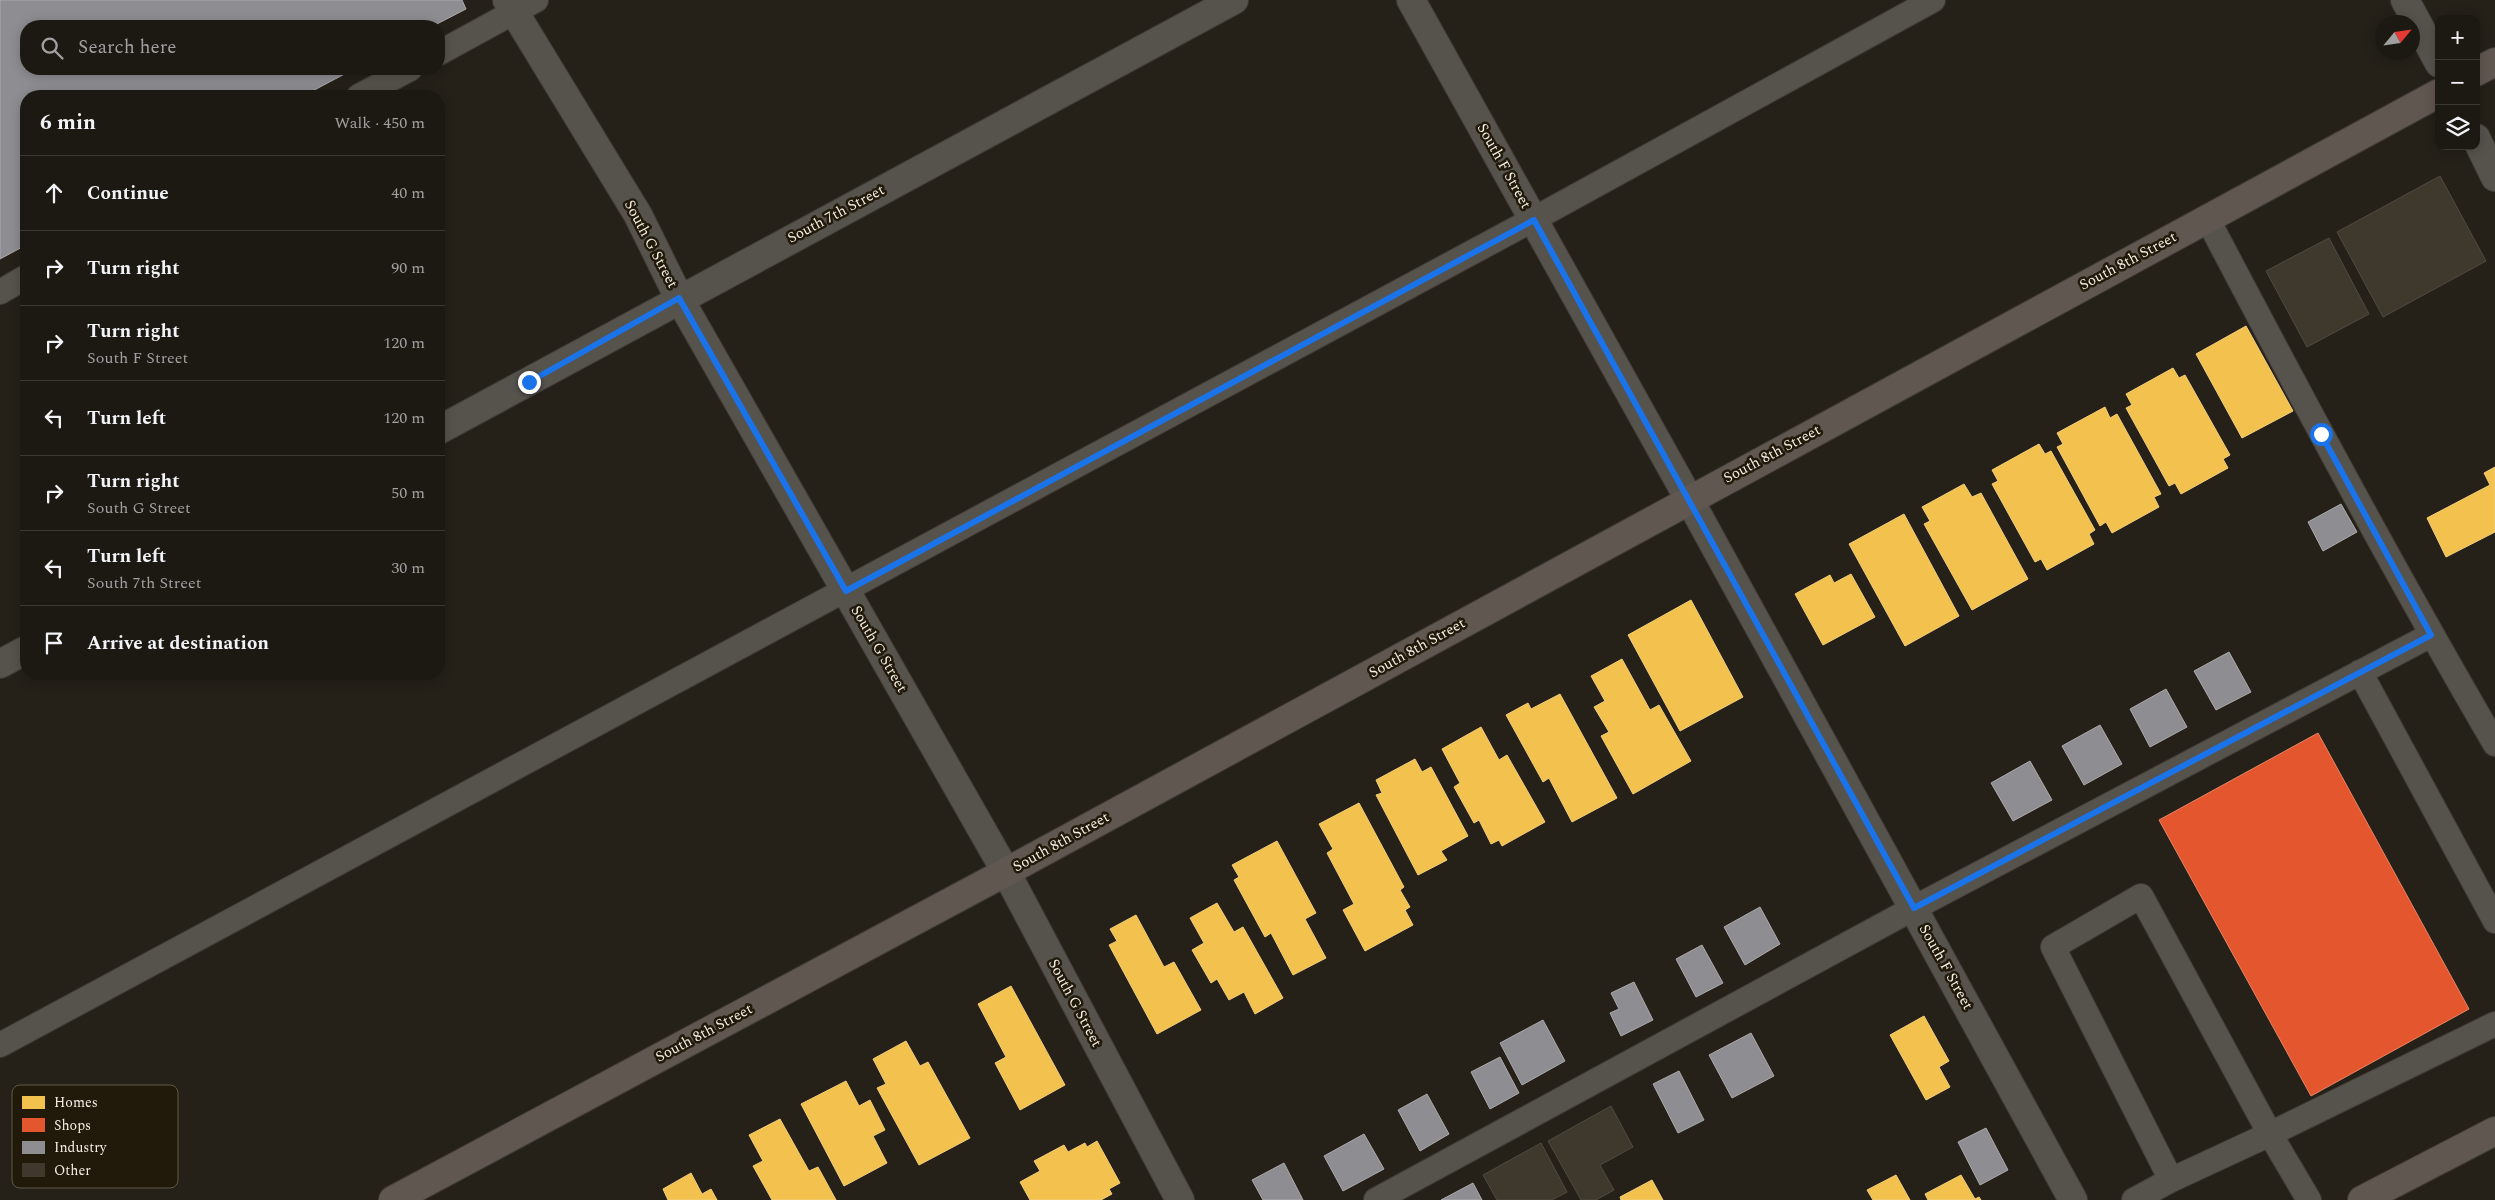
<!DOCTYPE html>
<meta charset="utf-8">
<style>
body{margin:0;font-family:Spectral,serif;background:#292621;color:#f1f3f6}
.controls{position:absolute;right:15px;top:15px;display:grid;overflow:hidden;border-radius:10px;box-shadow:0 2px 12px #0003}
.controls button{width:45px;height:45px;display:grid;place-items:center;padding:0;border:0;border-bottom:1px solid #3a3833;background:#1c1913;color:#f1f3f6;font:25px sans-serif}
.compass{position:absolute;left:2375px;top:15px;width:45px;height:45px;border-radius:50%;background:#1c1913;box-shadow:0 2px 12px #0003;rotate:61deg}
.stop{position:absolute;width:15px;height:15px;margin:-11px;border:4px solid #1a73e8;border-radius:50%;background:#fff}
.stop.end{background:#1a73e8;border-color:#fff;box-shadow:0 1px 5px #0008}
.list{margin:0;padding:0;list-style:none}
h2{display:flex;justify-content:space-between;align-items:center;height:65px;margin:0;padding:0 20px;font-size:21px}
h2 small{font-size:16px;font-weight:400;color:#a0a0a0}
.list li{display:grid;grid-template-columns:32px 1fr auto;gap:15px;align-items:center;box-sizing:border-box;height:75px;padding:0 20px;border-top:1px solid #3a3833}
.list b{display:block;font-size:19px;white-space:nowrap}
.list p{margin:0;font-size:16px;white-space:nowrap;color:#a0a0a0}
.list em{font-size:16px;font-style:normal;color:#a0a0a0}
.icon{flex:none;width:28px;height:28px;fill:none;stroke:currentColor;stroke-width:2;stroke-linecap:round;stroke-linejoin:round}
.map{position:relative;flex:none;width:2495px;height:1200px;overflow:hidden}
.search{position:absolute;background:#1c1913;box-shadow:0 2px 12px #0003;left:20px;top:20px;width:425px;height:55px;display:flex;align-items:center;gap:12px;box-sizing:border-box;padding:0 18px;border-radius:20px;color:#a0a0a0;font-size:19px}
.panel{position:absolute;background:#1c1913;box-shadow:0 2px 12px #0003;left:20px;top:90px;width:425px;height:590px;border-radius:20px}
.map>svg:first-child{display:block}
</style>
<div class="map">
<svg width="2495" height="1200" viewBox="0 0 2495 1200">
<rect width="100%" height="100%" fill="#252119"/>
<path fill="#f2c14e" stroke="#f3ce7b" d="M 2246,326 L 2293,411 L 2242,438 L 2196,354 Z
M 2173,368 L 2179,378 L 2185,375 L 2230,455 L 2223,459 L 2228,468 L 2181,494 L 2175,483 L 2169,486 L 2126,408 L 2132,405 L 2126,394 Z
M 2105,407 L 2110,418 L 2117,414 L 2161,494 L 2154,497 L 2159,507 L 2112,533 L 2106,522 L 2100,526 L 2057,447 L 2063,444 L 2057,433 Z
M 2039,444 L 2045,454 L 2051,451 L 2095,530 L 2089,534 L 2094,544 L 2047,570 L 2041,559 L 2035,562 L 1992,484 L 1998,481 L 1992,470 Z
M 2495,467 L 2495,532 L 2446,557 L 2427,518 L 2490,485 L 2484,473 Z
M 1964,484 L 1972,497 L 1981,493 L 2028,579 L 1972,610 L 1924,524 L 1930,521 L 1922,507 Z
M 1904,514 L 1959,616 L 1905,646 L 1849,544 Z
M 1851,574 L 1875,617 L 1823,645 L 1795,594 L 1830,575 L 1834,583 Z
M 1691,600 L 1743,697 L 1680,731 L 1628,635 Z
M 1622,659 L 1650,710 L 1659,705 L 1691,761 L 1633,794 L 1601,736 L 1609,732 L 1594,707 L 1605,701 L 1591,676 Z
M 1560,694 L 1617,798 L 1572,822 L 1549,778 L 1543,782 L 1506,715 L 1528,703 L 1531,709 Z
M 1481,727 L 1499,760 L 1507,755 L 1545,822 L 1502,846 L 1499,840 L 1491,844 L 1479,820 L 1474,823 L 1454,787 L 1460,783 L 1442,749 Z
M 1415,759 L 1422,772 L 1431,767 L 1468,836 L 1441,851 L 1447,860 L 1418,875 L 1376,795 L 1382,793 L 1376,780 Z
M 1359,803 L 1404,887 L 1400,890 L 1410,907 L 1405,910 L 1413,925 L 1365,951 L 1343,910 L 1354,904 L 1327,853 L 1333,849 L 1319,824 Z
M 1277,841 L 1316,913 L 1305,919 L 1326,958 L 1293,975 L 1271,933 L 1265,937 L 1234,880 L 1239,877 L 1232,865 Z
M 1217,903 L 1234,932 L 1243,927 L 1283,998 L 1255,1014 L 1244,992 L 1229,1000 L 1217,979 L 1211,983 L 1192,950 L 1204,943 L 1190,918 Z
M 1136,915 L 1164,967 L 1174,962 L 1201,1010 L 1157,1034 L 1109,945 L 1117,941 L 1110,929 Z
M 1011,986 L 1065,1085 L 1020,1110 L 995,1063 L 1006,1057 L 978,1004 Z
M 1924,1016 L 1949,1061 L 1939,1067 L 1950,1087 L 1926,1100 L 1890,1035 Z
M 906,1041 L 920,1066 L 928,1062 L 970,1138 L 919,1165 L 877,1088 L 886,1084 L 873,1059 Z
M 846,1081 L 859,1106 L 870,1100 L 885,1130 L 873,1136 L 887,1163 L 844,1186 L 801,1104 Z
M 780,1119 L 809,1171 L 818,1167 L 836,1200 L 772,1200 L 753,1166 L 763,1161 L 749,1135 Z
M 1097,1141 L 1120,1183 L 1109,1189 L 1112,1194 L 1101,1200 L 1030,1200 L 1020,1182 L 1040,1171 L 1034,1161 L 1064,1145 L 1068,1152 L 1085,1143 L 1087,1147 Z
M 691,1173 L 702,1194 L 711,1189 L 717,1200 L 668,1200 L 663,1189 Z
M 1896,1175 L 1910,1200 L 1873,1200 L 1867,1190 Z
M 1961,1175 L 1975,1199 L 1979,1197 L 1981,1200 L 1928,1200 L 1925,1194 Z
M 1652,1180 L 1663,1200 L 1621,1200 L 1620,1197 Z"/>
<path fill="#e4572e" stroke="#e98465" d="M 2318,733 L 2469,1009 L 2311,1096 L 2159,820 Z"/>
<path fill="#8d8d92" stroke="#acaaab" d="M 0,0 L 462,0 L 466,9 L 433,26 L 26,26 L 26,69 L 354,69 L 303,96 L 26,96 L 26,245 L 0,259 Z
M 2341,504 L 2357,532 L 2323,551 L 2308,522 Z
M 2229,652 L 2251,692 L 2216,710 L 2194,671 Z
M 2166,689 L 2187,727 L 2150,747 L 2130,709 Z
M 2100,725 L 2122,764 L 2084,785 L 2062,746 Z
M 2030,761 L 2052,800 L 2013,821 L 1991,783 Z
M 1760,907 L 1780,944 L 1745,965 L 1724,927 Z
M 1702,945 L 1723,983 L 1696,997 L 1676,959 Z
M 1634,982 L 1653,1020 L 1621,1036 L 1610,1013 L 1619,1009 L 1611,993 Z
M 1543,1020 L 1565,1061 L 1522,1085 L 1500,1043 Z
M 1751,1033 L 1774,1076 L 1732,1098 L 1709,1055 Z
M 1500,1057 L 1519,1093 L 1490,1109 L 1471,1072 Z
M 1679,1071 L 1704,1120 L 1678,1133 L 1653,1084 Z
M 1427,1094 L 1449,1134 L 1420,1151 L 1398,1110 Z
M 1986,1128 L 2008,1170 L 1980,1185 L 1958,1142 Z
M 1364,1134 L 1384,1169 L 1343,1191 L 1324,1156 Z
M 1284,1163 L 1303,1200 L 1263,1200 L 1252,1180 Z
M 1473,1183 L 1482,1200 L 1441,1200 Z"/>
<path fill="#3e392c" stroke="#4f4b44" d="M 2440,176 L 2486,261 L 2383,317 L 2337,232 Z
M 2329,238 L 2369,314 L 2307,347 L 2266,271 Z
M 1611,1106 L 1633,1147 L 1600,1165 L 1614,1190 L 1596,1200 L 1581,1200 L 1548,1141 Z
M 1541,1143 L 1567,1192 L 1552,1200 L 1497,1200 L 1483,1175 Z"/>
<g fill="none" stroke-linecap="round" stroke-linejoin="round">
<defs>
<path id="lane" d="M 439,53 L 536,0
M 359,96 L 410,69
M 2207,218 C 2300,395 2394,571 2495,744
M 0,292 L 26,277
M 2360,672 L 2495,921
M 0,1045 L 1534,219 L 1933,0
M 1376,1200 L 1914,908 L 2431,635
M 2134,1200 L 2171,1180 L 2053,947 L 2141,896 L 2270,1134 L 2171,1180
M 2309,1200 L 2270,1134 L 2495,1024"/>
<path id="street" d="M 507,0 L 638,215 L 679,298 L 1006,872 L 1180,1200
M 1411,0 L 1689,499 L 2073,1200
M 439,430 L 1234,0
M 0,664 L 26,650"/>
<path id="secondary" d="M 2405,0 L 2439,63
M 2476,138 L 2495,177"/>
<path id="highway" d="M 2476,72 L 2495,62
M 393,1200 L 1006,872 L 2439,93
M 2362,1200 L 2495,1131"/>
</defs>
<use href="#lane" stroke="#403c35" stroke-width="26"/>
<use href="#street" stroke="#403c35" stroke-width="30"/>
<use href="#secondary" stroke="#403c35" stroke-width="30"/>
<use href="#highway" stroke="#403c35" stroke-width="30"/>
<use href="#lane" stroke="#56534d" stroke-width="24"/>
<use href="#street" stroke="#56534d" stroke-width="28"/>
<use href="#secondary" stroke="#56534d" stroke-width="28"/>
<use href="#highway" stroke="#615751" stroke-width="28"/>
</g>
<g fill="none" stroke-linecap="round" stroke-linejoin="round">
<path stroke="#1a73e8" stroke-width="6" d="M 529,382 L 679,298 L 846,591 L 1534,220 L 1914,908 L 2431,635 L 2321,434"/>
</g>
<g text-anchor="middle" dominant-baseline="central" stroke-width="5" stroke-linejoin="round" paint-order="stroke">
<g font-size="15" fill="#f4eee4" stroke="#21190a">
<text transform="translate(1504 166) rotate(61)">South F Street</text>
<text transform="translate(836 214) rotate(-28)">South 7th Street</text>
<text transform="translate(651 244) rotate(62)">South G Street</text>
<text transform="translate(2128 261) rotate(-28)">South 8th Street</text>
<text transform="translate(1772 454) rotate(-28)">South 8th Street</text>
<text transform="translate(1417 648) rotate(-29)">South 8th Street</text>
<text transform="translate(879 649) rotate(60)">South G Street</text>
<text transform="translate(1061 842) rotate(-29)">South 8th Street</text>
<text transform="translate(1946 967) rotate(61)">South F Street</text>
<text transform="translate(1075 1003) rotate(62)">South G Street</text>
<text transform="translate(704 1033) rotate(-28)">South 8th Street</text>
</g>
</g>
<rect x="12" y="1085" width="166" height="103" rx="8" fill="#21190a" stroke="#60594b" stroke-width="1"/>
<rect x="22" y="1096" width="23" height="13" fill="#f2c14e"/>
<rect x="22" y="1118" width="23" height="14" fill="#e4572e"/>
<rect x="22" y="1141" width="23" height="13" fill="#8d8d92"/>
<rect x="22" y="1163" width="23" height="14" fill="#3e392c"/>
<g font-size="14" fill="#f4eee4">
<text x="54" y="1107">Homes</text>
<text x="54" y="1130">Shops</text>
<text x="54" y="1152">Industry</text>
<text x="54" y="1175">Other</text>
</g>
</svg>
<div class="controls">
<button>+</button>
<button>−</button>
<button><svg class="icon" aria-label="layers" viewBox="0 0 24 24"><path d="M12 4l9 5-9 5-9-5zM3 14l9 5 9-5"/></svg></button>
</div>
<svg class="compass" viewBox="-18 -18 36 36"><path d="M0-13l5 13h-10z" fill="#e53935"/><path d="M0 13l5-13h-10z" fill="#a0a0a0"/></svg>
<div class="stop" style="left:2321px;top:434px"></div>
<div class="stop end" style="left:529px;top:382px"></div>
<div class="search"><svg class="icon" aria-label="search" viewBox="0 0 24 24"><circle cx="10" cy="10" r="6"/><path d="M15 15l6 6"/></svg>Search here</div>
<section class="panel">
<h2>6 min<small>Walk · 450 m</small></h2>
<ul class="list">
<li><svg class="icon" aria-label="ahead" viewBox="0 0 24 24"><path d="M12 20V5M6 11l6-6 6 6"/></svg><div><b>Continue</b></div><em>40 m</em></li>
<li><svg class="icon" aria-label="right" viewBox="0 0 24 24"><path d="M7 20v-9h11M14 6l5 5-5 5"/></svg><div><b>Turn right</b></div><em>90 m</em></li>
<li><svg class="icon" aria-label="right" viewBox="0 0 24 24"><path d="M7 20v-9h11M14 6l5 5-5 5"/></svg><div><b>Turn right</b><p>South F Street</p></div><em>120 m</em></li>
<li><svg class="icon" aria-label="left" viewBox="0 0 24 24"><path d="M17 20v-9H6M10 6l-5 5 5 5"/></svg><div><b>Turn left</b></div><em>120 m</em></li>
<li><svg class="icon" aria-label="right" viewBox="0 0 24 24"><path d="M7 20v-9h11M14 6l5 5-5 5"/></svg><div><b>Turn right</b><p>South G Street</p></div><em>50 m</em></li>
<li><svg class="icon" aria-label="left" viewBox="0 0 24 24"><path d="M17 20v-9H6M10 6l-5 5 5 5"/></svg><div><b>Turn left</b><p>South 7th Street</p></div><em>30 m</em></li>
<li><svg class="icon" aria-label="arrive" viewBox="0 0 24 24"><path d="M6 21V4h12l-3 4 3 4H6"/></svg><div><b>Arrive at destination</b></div></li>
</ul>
</section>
</div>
